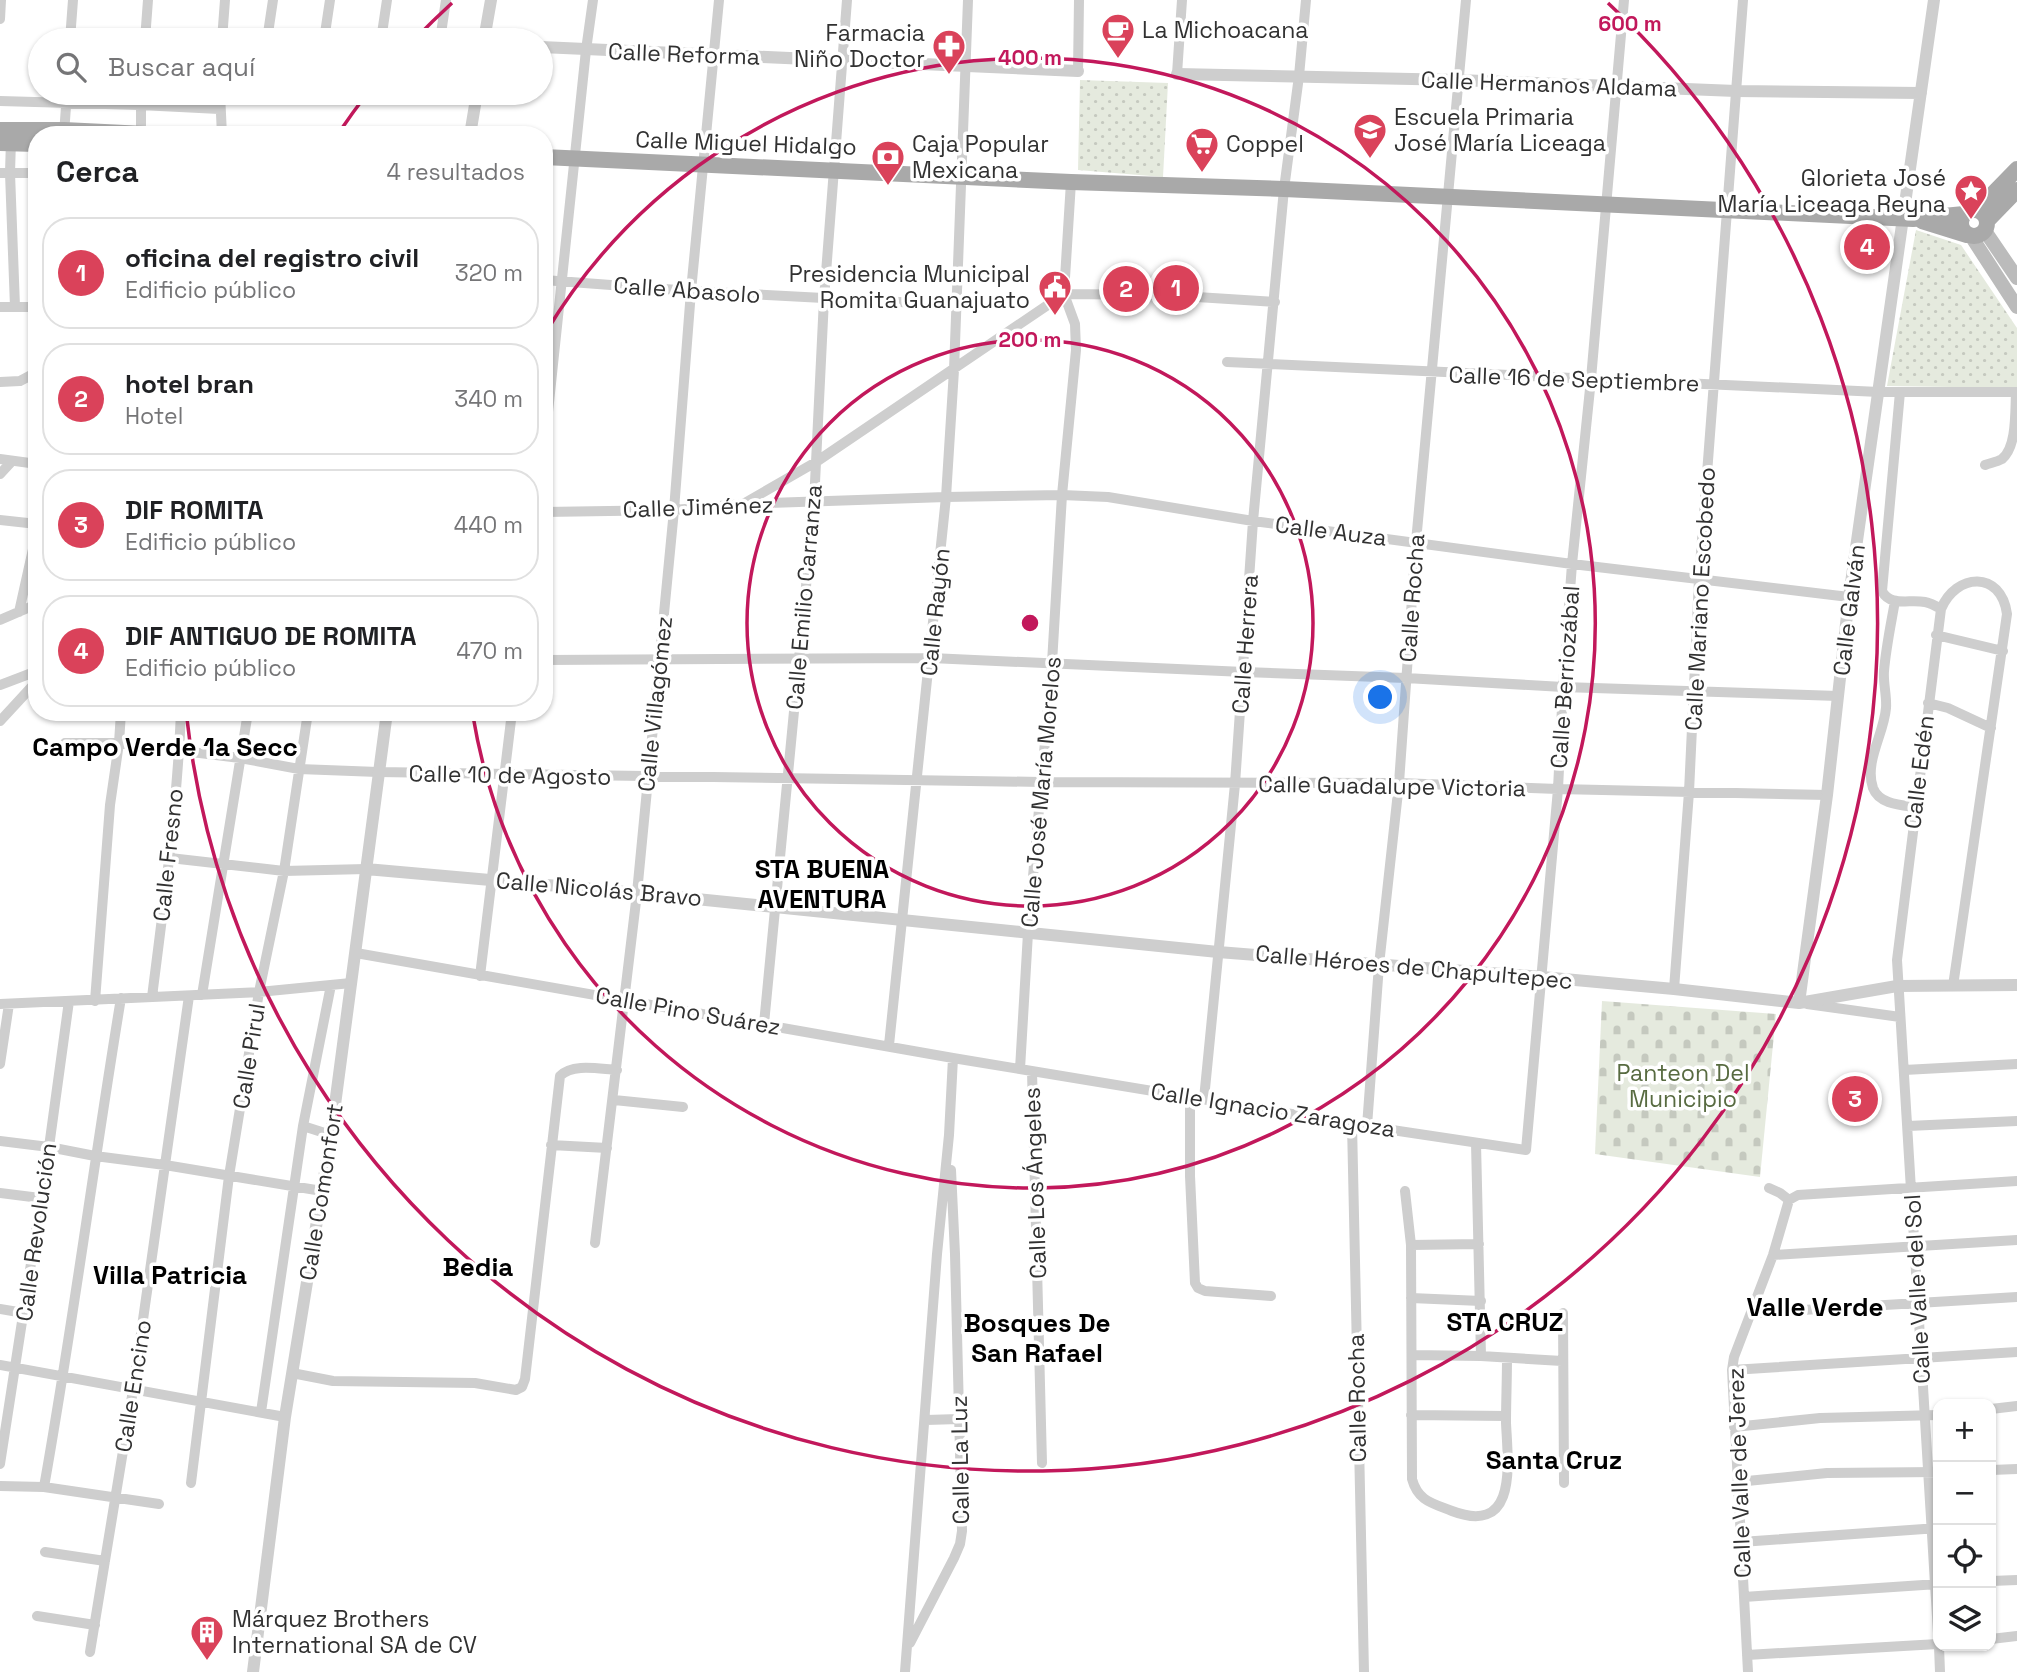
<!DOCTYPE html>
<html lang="es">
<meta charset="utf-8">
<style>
body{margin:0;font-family:"Space Grotesk",sans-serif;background:#f6f6f6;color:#202124}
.controls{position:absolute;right:21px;bottom:21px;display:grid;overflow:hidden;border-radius:14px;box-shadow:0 2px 5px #0004}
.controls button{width:63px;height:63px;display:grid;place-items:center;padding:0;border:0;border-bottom:2px solid #e0e0e0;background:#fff;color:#202124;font:35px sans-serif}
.you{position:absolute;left:1381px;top:698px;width:24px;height:24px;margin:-18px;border:5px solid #fff;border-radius:50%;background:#1a73e8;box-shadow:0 0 0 10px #1a73e833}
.badge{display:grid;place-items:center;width:46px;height:46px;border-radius:50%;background:#da425a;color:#fff;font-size:23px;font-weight:700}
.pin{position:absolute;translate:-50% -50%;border:4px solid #fff;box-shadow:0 2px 7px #0006}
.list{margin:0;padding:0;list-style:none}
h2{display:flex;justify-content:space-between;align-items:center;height:91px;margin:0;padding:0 28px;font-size:30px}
h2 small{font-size:23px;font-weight:400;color:#757577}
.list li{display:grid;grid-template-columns:46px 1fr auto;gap:21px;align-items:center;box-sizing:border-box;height:112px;margin:0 14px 14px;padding:0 14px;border:2px solid #e0e0e0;border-radius:28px}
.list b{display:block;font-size:26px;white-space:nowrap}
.list p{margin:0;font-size:23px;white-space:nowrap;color:#757577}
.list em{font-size:23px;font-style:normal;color:#757577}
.icon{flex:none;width:38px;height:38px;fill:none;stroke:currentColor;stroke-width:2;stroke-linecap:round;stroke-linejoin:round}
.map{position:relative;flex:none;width:2017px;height:1672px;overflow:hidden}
.search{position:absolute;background:#fff;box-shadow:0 2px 5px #0004;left:28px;top:28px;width:525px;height:77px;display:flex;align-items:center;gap:18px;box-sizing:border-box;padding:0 24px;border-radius:38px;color:#757577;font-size:26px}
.panel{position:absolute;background:#fff;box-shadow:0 2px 5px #0004;left:28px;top:126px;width:525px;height:595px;border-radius:28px}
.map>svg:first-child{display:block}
</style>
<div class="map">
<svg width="2017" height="1672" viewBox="0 0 2017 1672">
<defs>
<pattern id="cemetery-stones" width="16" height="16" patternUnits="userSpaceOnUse" patternTransform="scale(1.75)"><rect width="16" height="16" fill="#e5eade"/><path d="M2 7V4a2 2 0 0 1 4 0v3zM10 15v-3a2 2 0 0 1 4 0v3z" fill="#c5c9bf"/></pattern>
<pattern id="park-dots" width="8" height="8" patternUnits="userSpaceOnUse" patternTransform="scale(1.75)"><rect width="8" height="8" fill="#e5eade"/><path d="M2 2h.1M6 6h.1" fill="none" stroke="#c5c9bf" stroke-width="1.8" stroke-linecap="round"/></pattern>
</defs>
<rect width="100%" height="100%" fill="#fff"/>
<path fill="url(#cemetery-stones)" d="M 1602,1001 L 1776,1014 L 1760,1177 L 1595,1154 Z"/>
<path fill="url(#park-dots)" d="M 1080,80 L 1168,83 L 1163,177 L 1078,170 Z
M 1916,230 L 1961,245 L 2017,328 L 2017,388 L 1887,386 Z"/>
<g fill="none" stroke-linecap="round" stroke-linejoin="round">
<path stroke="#cecece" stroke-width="10" d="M 0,19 L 1,0
M 70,40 L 73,0
M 145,40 L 148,0
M 222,40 L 225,0
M 267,40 L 273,0
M 324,40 L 330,0
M 381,40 L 387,0
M 440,40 L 446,0
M 1078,71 L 1079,0
M 1177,74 L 1182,0
M 220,93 L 222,135
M 0,101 L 140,105 L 219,109
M 64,134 L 67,93
M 141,135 L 141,93
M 11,140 L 10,173 L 15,307
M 0,173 L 37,173
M 544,280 L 691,291 L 956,305
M 1064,294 L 1165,295 L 1275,302
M 0,307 L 37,307
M 1227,362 L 1879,392 L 2017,392
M 0,382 L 20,381 L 37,372
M 1900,392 L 1882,591 C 1890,607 1909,599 1925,602 C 1931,603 1936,606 1941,609
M 544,450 L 586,50 L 593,0
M 0,459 L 37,464
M 1985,465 C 1990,463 1997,462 2002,459 C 2017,447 2015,412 2016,392
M 0,474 L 12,461
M 743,504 L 816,462 L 1064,294
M 544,512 L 674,510 L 742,504 L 946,497 L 1062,495 L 1108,497 L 1253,521 L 1572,564 L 1849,597
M 0,520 L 37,524
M 1895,601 C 1891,624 1886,647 1884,671 C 1883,683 1887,696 1886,708 C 1884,734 1864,762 1873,788 C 1879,804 1900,805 1915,807
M 19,612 L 37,531
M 0,620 L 37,604
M 1936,635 L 2003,651
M 544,660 L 931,658 L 1244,672 L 1406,678 L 1563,687 L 1838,696
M 0,685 L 37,671
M 1928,703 L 1948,708 L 1991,728
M 0,721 L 37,681
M 65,743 L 119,743 L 240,758 L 299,769 L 378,772 L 1041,782 L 1399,783 L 1558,789 L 1827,795
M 170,858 L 284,871 L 366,869
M 356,953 L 953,1058 L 1352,1124 L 1526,1150 L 1558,789 L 1563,687 L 1572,564 L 1591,379 L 1624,0
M 480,976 L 512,712
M 1674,989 L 1689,792 L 1699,579 L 1743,0
M 202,995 L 248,712
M 152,997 C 164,902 177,808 181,712
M 95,1001 L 110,805 L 119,743 L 121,712
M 0,1004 L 259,992 L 351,983
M 1807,1004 L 1900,1017
M 764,1024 L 814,503 L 824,299 L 847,0
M 889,1045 L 946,497 L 954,370 L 968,0
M 0,1064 L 9,1004
M 1020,1069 L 1028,933 L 1052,663 L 1062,495 L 1076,350 L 1075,324 L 1064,294 L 1071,182
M 1904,1070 L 2017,1064
M 1032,1071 L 1042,1463
M 1190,1097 L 1190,1176 L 1195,1283 L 1198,1288 L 1205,1291 L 1271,1296
M 1204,1099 L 1235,784 L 1253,521 L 1284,189 L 1299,76 L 1306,0
M 614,1100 L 683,1107
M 1352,1124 L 1364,1672
M 303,1126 L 331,1135
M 1367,1126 L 1379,965 L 1399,783 L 1416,542 L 1466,0
M 1908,1126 L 2017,1121
M 0,1141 L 49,1147 L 95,1156 L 165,1165 L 322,1191
M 1476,1143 L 1481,1356
M 551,1145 L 607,1148
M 1769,1188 L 1780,1193 L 1789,1200
M 1405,1191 L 1411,1245 L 1412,1479 C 1418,1501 1432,1503 1452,1511 C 1518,1536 1508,1464 1506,1423 C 1506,1402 1507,1380 1507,1358
M 0,1193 L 40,1198
M 1789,1200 L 1798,1195 L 2017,1181
M 595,1243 L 637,893 L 674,510 L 691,291 L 719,0
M 1411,1245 L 1479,1244
M 1773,1255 L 2017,1240
M 1411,1298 L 1481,1301
M 0,1309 L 24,1313
M 1563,1313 L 1564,1483
M 1753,1313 L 2017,1297
M 1412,1355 L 1481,1356 L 1562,1361
M 0,1365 L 285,1417
M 1732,1370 L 2017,1352
M 292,1373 L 333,1381 L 475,1383 L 516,1390 L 522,1387 L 525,1379 L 560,1076 C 573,1063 599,1069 617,1070
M 1991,1409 L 2017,1406
M 261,1412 L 303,1126 L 331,985
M 1411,1415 L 1506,1416
M 926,1420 L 959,1419
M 1734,1427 L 1820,1418 L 1938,1415
M 0,1464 L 49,1147 L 69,1001
M 1991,1470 L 2017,1469
M 1737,1482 L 1827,1473 L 1938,1472
M 191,1483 L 229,1176 L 259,992 L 284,871 L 308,712
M 0,1486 L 44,1487 L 159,1504
M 44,1487 C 73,1324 94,1161 121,998
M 1741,1542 L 1938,1528
M 45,1552 L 105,1561
M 1991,1581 L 2017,1580
M 1744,1597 L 1938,1584
M 37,1616 L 95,1625
M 1938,1633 L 1897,960 L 1941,609 C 1956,573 2001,570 2007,614 L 1953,986
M 1991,1639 L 2017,1636
M 910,1643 L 954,1558 L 960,1544 L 962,1531 L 955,1254 L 951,1170
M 1939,1646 L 1940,1672
M 90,1652 L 133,1390 L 189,996
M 1747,1655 L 1938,1644
M 905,1672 L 937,1254 L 949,1135 L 953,1058
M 1748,1672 L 1732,1370 L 1734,1357 L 1773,1255 L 1789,1200"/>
<path stroke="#cecece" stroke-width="12" d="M 484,40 L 491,0
M 541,47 L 1078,71
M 1177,74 L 1459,80 L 1736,91 L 1921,93
M 470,135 L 477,93
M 366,869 L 637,893 L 1218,952 L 1542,977 L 1674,989 L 1799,1003 L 1897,986 L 2017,985
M 1799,1003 L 1827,795 L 1849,597 L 1934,0
M 253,1672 L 285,1417 L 331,1135 L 387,712"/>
<path stroke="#bbb" stroke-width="14" d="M 1985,231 L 2017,278
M 1971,236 L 2017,307"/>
<path stroke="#a9a9a9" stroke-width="16" d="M 0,130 L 64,130 L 165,135
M 0,143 L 37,144
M 544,157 L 1071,182 L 1284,189 L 1913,219 L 1964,214
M1961 223a13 13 0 1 1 26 0a13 13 0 1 1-26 0Z
M 1977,210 L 2017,169
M 1922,221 L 1967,235
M 1987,221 L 2017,190"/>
</g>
<g fill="none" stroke="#c2185b" stroke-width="3.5">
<circle cx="1030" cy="623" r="283"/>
<path d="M546 332A565 565 0 1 1 473 716"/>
<path d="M340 131A848 848 0 0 1 366 95M415 39A848 848 0 0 1 452 3M1608 3A848 848 0 1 1 187 719"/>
</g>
<defs>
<symbol id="cafe-pin" viewBox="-11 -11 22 30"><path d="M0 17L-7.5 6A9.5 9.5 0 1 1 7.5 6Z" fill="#da425a" stroke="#fff"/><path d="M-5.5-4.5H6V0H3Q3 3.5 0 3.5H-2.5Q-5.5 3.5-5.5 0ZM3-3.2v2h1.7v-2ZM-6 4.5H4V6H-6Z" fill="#fff"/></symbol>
<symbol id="pharmacy-pin" viewBox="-11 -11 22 30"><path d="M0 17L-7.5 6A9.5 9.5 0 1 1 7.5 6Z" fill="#da425a" stroke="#fff"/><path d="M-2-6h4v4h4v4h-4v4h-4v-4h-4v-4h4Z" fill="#fff"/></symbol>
<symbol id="school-pin" viewBox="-11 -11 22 30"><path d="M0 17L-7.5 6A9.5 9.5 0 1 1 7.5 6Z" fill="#da425a" stroke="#fff"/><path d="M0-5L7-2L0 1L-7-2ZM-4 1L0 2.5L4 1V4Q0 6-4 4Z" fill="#fff"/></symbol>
<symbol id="supermarket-pin" viewBox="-11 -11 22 30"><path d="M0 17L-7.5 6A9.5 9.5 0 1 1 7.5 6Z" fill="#da425a" stroke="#fff"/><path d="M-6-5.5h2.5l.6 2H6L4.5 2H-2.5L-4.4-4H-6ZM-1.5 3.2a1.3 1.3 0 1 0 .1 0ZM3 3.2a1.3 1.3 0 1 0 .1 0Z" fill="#fff"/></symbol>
<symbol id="bank-pin" viewBox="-11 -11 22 30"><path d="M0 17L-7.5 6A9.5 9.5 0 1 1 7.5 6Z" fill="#da425a" stroke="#fff"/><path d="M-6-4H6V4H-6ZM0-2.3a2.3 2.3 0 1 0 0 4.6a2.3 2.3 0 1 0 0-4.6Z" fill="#fff"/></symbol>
<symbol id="sight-pin" viewBox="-11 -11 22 30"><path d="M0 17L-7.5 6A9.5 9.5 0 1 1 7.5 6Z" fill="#da425a" stroke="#fff"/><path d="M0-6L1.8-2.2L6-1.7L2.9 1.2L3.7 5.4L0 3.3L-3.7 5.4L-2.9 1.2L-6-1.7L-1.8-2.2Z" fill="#fff"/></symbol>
<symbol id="civic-pin" viewBox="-11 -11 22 30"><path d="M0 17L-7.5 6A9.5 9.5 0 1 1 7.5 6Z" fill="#da425a" stroke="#fff"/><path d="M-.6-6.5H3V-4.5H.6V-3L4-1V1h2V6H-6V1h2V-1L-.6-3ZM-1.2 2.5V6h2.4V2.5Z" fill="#fff"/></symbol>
<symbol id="building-pin" viewBox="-11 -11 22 30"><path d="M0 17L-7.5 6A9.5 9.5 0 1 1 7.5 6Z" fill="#da425a" stroke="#fff"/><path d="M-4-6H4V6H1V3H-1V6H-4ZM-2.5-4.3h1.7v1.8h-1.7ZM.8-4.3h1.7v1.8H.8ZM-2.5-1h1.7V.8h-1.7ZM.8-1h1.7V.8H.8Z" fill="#fff"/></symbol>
</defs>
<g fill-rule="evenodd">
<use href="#cafe-pin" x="1099" y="11" width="38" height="52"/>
<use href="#pharmacy-pin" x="930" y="27" width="38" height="52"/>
<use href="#school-pin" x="1351" y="111" width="38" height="52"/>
<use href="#supermarket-pin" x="1183" y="125" width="38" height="52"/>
<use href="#bank-pin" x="869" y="138" width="38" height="52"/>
<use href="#sight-pin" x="1952" y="172" width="38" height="52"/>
<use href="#civic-pin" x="1036" y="268" width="38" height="52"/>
<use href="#building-pin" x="188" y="1613" width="38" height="52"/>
</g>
<g text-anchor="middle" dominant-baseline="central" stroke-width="7" stroke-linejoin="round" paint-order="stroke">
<g font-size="23" fill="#313131" stroke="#fff" text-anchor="start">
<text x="1142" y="30">La Michoacana</text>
<text x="925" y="33" text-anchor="end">Farmacia<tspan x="925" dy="26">Niño Doctor</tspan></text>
<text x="1394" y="117">Escuela Primaria<tspan x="1394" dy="26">José María Liceaga</tspan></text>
<text x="912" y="144">Caja Popular<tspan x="912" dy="26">Mexicana</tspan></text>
<text x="1226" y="144">Coppel</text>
<text x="1946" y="178" text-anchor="end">Glorieta José<tspan x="1946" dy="26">María Liceaga Reyna</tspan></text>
<text x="1030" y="274" text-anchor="end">Presidencia Municipal<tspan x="1030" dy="26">Romita Guanajuato</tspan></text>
<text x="232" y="1619">Márquez Brothers<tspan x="232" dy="26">International SA de CV</tspan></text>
</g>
<g font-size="23" fill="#313131" stroke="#fff">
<text transform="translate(684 54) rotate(2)">Calle Reforma</text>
<text transform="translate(1549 84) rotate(2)">Calle Hermanos Aldama</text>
<text transform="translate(746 143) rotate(2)">Calle Miguel Hidalgo</text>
<text transform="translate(687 290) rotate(4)">Calle Abasolo</text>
<text transform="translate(1574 379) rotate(2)">Calle 16 de Septiembre</text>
<text transform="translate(698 507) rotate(-2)">Calle Jiménez</text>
<text transform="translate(1331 531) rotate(7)">Calle Auza</text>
<text transform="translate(804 597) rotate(-85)">Calle Emilio Carranza</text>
<text transform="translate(1412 598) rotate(-86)">Calle Rocha</text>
<text transform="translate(1700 599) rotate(-87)">Calle Mariano Escobedo</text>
<text transform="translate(1849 610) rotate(-83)">Calle Galván</text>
<text transform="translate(935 612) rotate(-84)">Calle Rayón</text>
<text transform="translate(1245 644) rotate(-86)">Calle Herrera</text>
<text transform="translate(1565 677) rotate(-86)">Calle Berriozábal</text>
<text transform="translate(655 704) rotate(-84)">Calle Villagómez</text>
<text transform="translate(1919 772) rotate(-83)">Calle Edén</text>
<text transform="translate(510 775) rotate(1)">Calle 10 de Agosto</text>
<text transform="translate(1392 786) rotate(1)">Calle Guadalupe Victoria</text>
<text transform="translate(1041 792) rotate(-85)">Calle José María Morelos</text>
<text transform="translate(168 855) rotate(-84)">Calle Fresno</text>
<text transform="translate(599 889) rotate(5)">Calle Nicolás Bravo</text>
<text transform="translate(1414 967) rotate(5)">Calle Héroes de Chapultepec</text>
<text transform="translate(688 1011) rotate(10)">Calle Pino Suárez</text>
<text transform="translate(249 1056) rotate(-81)">Calle Pirul</text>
<text transform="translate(1273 1110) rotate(9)">Calle Ignacio Zaragoza</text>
<text transform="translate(1035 1183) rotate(-92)">Calle Los Ángeles</text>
<text transform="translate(321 1192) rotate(-81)">Calle Comonfort</text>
<text transform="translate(36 1232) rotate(-82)">Calle Revolución</text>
<text transform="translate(1917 1289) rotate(-93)">Calle Valle del Sol</text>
<text transform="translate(133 1386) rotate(-81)">Calle Encino</text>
<text transform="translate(1357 1398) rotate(-91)">Calle Rocha</text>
<text transform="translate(960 1460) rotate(-91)">Calle La Luz</text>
<text transform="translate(1739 1473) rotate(-92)">Calle Valle de Jerez</text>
</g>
<g font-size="23" fill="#586b41" stroke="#fff">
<text x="1683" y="1073">Panteon Del<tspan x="1683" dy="26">Municipio</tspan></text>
</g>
<g font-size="26" font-weight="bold" fill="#000" stroke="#fff">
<text x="165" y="747">Campo Verde 1a Secc</text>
<text x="822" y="869">STA BUENA<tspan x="822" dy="30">AVENTURA</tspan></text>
<text x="478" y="1267">Bedia</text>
<text x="170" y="1275">Villa Patricia</text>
<text x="1815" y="1307">Valle Verde</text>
<text x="1505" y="1322">STA CRUZ</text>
<text x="1037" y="1323">Bosques De<tspan x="1037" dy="30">San Rafael</tspan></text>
<text x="1554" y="1460">Santa Cruz</text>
</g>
</g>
<circle cx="1030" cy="623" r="10" fill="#c2185b" stroke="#fff" stroke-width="3.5"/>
<g font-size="21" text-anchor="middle" font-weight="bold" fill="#c2185b" stroke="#fff" stroke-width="7" stroke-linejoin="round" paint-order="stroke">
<text x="1630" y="31">600 m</text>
<text x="1030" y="65">400 m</text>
<text x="1030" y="347">200 m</text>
</g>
</svg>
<div class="controls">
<button>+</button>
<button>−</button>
<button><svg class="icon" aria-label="locate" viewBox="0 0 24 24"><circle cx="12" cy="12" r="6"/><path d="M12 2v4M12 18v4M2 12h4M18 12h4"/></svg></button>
<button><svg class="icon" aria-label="layers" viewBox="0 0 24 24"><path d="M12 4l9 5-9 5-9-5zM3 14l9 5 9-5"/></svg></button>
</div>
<div class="you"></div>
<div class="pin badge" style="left:1176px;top:288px">1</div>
<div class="pin badge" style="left:1126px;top:289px">2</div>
<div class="pin badge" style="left:1855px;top:1099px">3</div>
<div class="pin badge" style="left:1867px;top:247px">4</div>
<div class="search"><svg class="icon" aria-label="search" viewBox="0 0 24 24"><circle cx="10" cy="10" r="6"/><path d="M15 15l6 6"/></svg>Buscar aquí</div>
<section class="panel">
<h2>Cerca<small>4 resultados</small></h2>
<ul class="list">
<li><span class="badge">1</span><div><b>oficina del registro civil</b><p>Edificio público</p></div><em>320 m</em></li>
<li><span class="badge">2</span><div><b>hotel bran</b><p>Hotel</p></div><em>340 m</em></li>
<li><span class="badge">3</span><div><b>DIF ROMITA</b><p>Edificio público</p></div><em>440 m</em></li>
<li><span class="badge">4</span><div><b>DIF ANTIGUO DE ROMITA</b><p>Edificio público</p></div><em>470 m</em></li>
</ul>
</section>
</div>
